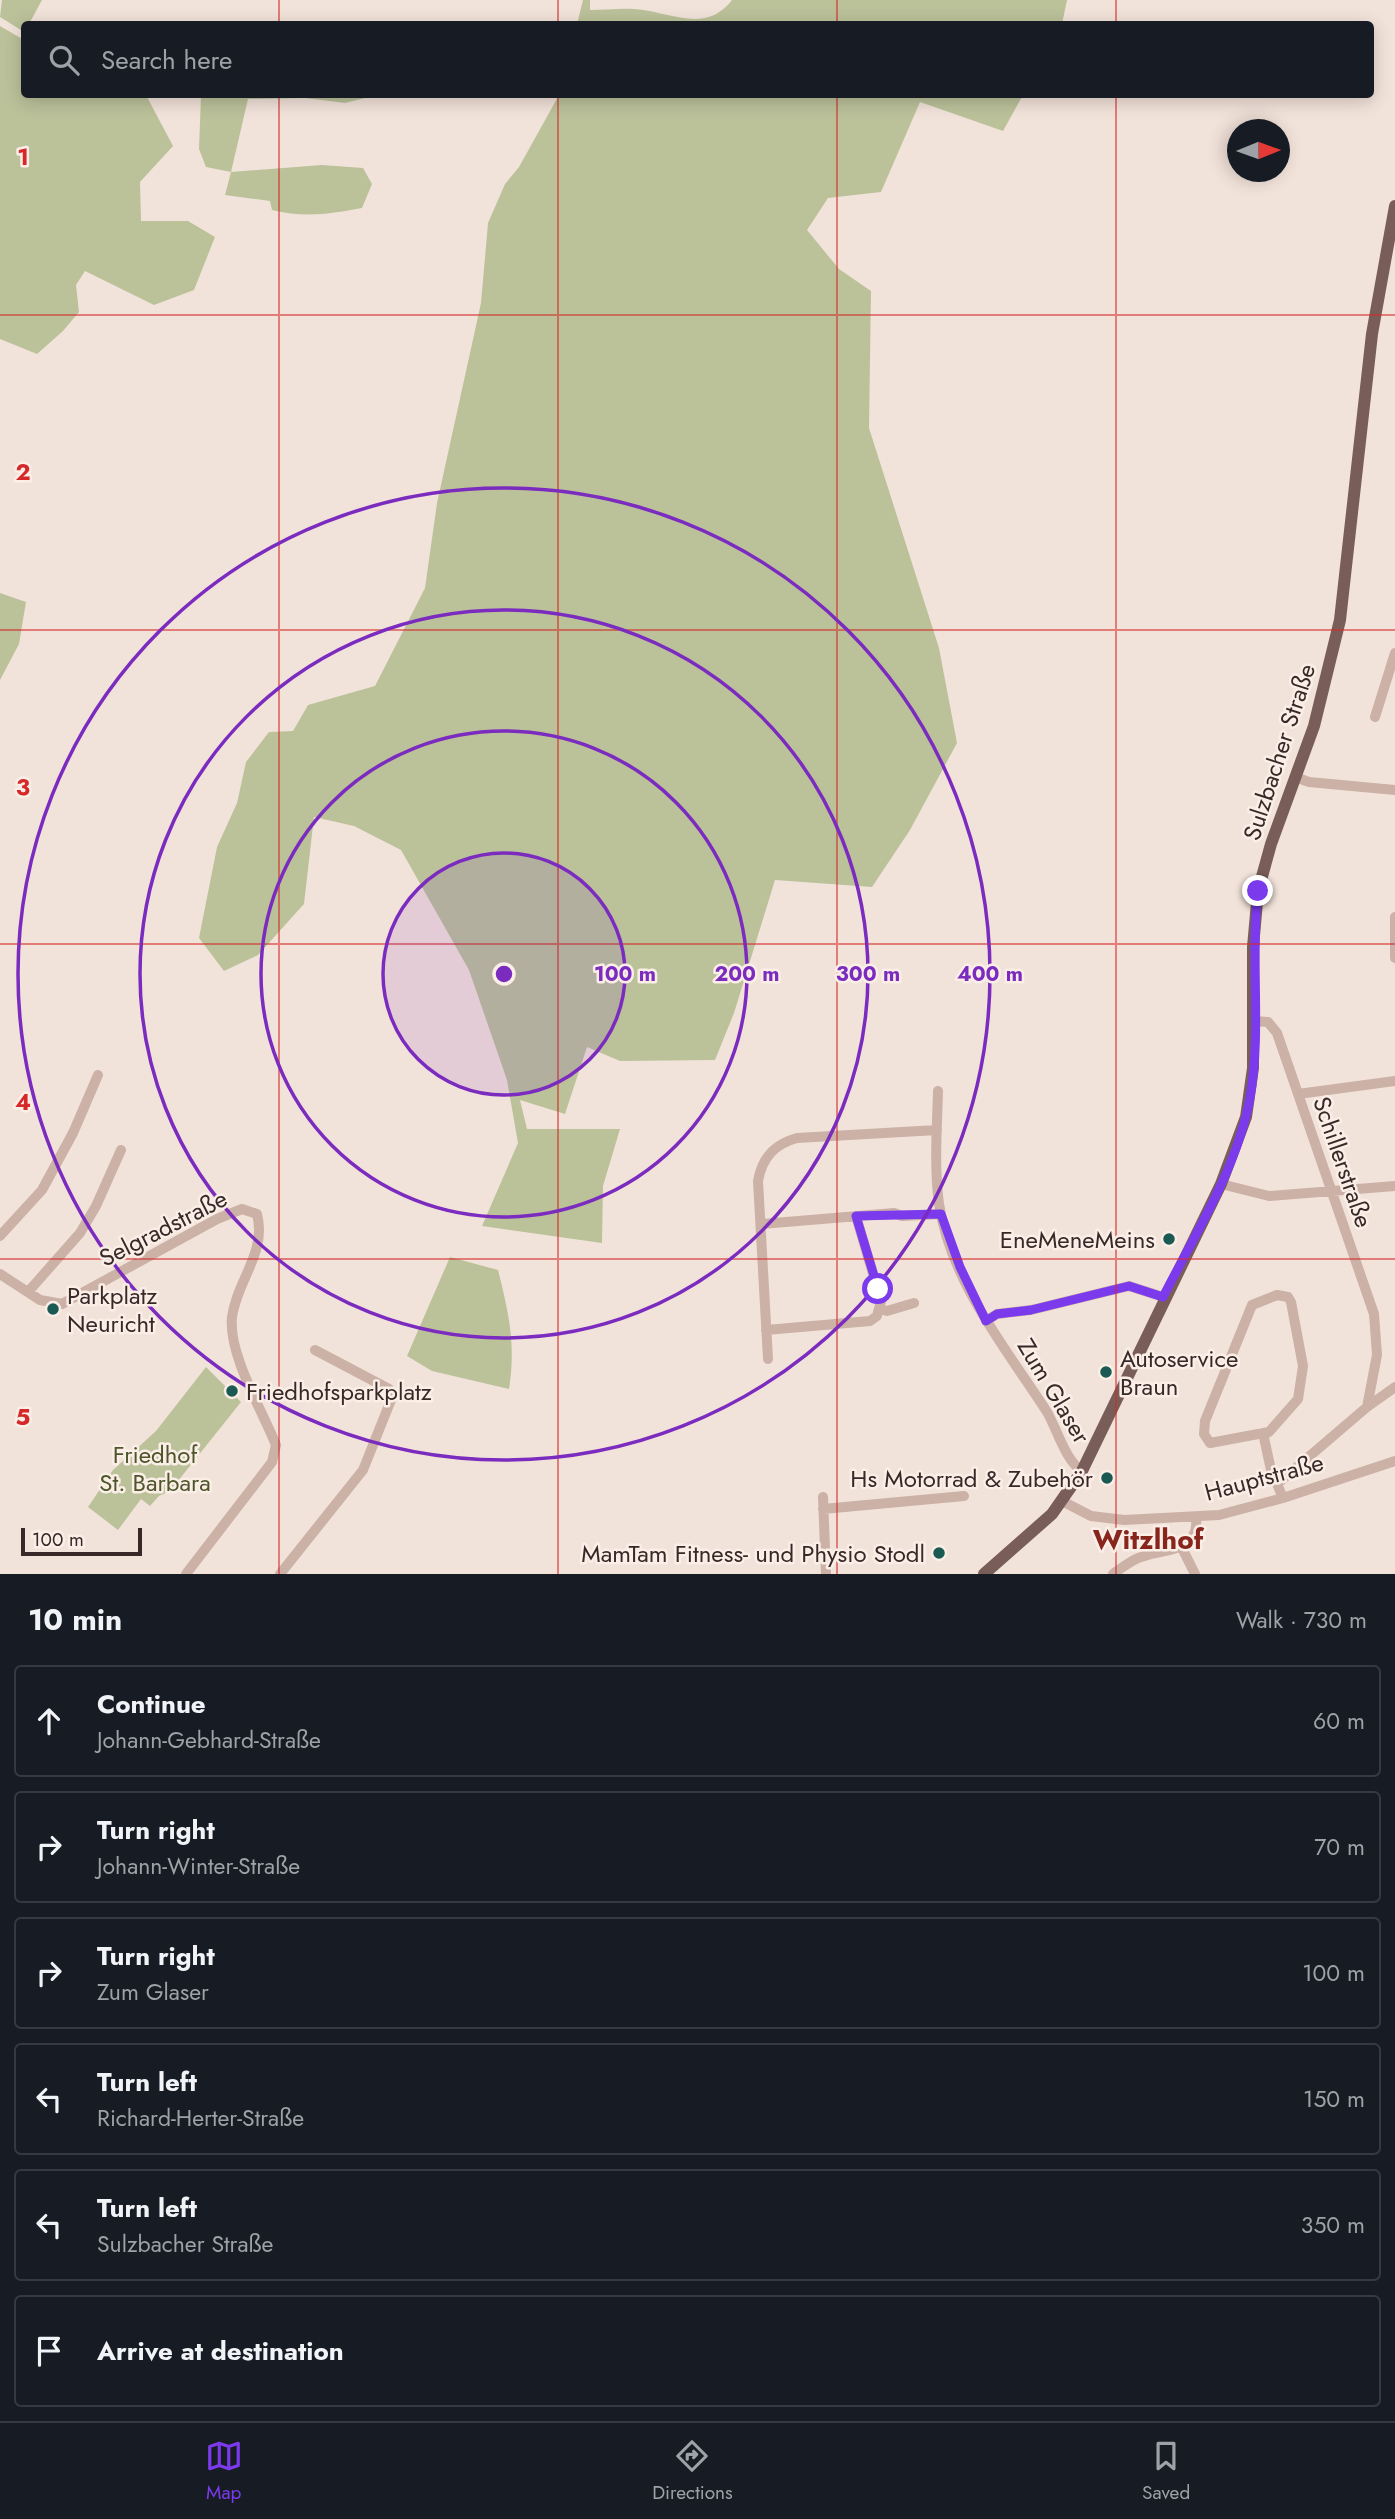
<!DOCTYPE html>
<meta charset="utf-8">
<style>
body{margin:0;font-family:Jost,sans-serif;background:#20242c;color:#f1f3f6}
.compass{position:absolute;left:1227px;top:119px;width:63px;height:63px;border-radius:50%;background:#171b24;box-shadow:0 4px 18px #0003;rotate:89deg}
.scale{position:absolute;left:21px;bottom:18px;width:121px;box-sizing:border-box;padding-left:7px;border:4px solid #372927;border-top:0;font-size:19px;line-height:24px;white-space:nowrap;color:#372927;-webkit-text-stroke:5px #faeee7;paint-order:stroke}
.stop{position:absolute;width:21px;height:21px;margin:-16px;border:5px solid #7c3aed;border-radius:50%;background:#fff}
.stop.end{background:#7c3aed;border-color:#fff;box-shadow:0 2px 7px #0008}
.list{margin:0;padding:0;list-style:none}
h2{display:flex;justify-content:space-between;align-items:center;height:91px;margin:0;padding:0 28px;font-size:30px}
h2 small{font-size:23px;font-weight:400;color:#9ea1a6}
.list li{display:grid;grid-template-columns:46px 1fr auto;gap:21px;align-items:center;box-sizing:border-box;height:112px;margin:0 14px 14px;padding:0 14px;border:2px solid #363941;border-radius:7px}
.list b{display:block;font-size:26px;white-space:nowrap}
.list p{margin:0;font-size:23px;white-space:nowrap;color:#9ea1a6}
.list em{font-size:23px;font-style:normal;color:#9ea1a6}
.icon{flex:none;width:38px;height:38px;fill:none;stroke:currentColor;stroke-width:2;stroke-linecap:round;stroke-linejoin:round}
.map{position:relative;flex:none;width:1395px;height:1574px;overflow:hidden}
.search{position:absolute;background:#171b24;box-shadow:0 4px 18px #0003;left:21px;right:21px;top:21px;height:77px;display:flex;align-items:center;gap:18px;box-sizing:border-box;padding:0 24px;border-radius:7px;color:#9ea1a6;font-size:26px}
.sheet{height:847px;background:#171b24}
nav{display:flex;justify-content:space-around;align-items:center;box-sizing:border-box;height:98px;border-top:2px solid #363941;background:#171b24;font-size:19px;color:#9ea1a6}
nav a{display:grid;justify-items:center;gap:4px}
nav .on{color:#7c3aed}
.map>svg:first-child{display:block}
</style>
<div class="map">
<svg width="1395" height="1574" viewBox="0 0 1395 1574">
<rect width="100%" height="100%" fill="#f2e3da"/>
<path fill="#bbc29a" d="M 2,0 L 42,0 L 29,24 L 24,24 L 24,32 L 0,17 Z
M 583,0 L 590,0 L 590,10 C 604,10 619,8 634,9 C 670,11 705,35 732,0 L 1067,0 L 1062,24 L 577,24 Z
M 0,26 L 24,40 L 24,94 L 86,94 L 100,98 L 102,95 L 146,95 L 173,146 L 140,182 L 141,221 L 188,221 L 215,237 L 194,290 L 154,305 L 85,271 L 76,285 L 79,312 L 63,331 L 37,354 L 0,339 Z
M 201,95 L 377,95 L 345,103 L 305,98 L 248,99 L 231,172 L 322,165 L 363,168 L 372,184 L 362,208 C 330,214 304,218 272,210 L 270,201 L 225,195 L 231,172 L 206,167 L 199,149 Z
M 559,95 L 1023,95 L 1003,131 L 920,102 L 881,192 L 828,198 L 807,230 L 839,269 L 871,291 L 869,428 L 939,648 L 957,743 L 910,830 L 872,887 L 775,880 L 734,1013 L 715,1060 L 620,1061 L 587,1047 L 565,1114 L 520,1100 L 527,1129 L 620,1129 L 603,1186 L 602,1243 L 482,1226 L 518,1143 L 507,1080 L 469,970 L 401,850 L 354,826 L 314,817 L 304,904 L 258,955 L 224,971 L 199,938 L 217,847 L 237,803 L 246,762 L 269,732 L 293,731 L 308,705 L 375,686 L 425,588 L 437,503 L 481,303 L 488,223 L 505,184 L 519,167 Z
M 0,593 L 26,602 L 19,644 L 0,680 Z
M 450,1257 L 498,1270 C 509,1314 516,1344 509,1389 L 432,1371 L 407,1356 Z
M 206,1367 L 241,1402 L 170,1491 L 159,1496 L 150,1506 L 141,1499 L 118,1530 L 88,1507 L 113,1470 L 156,1431 Z"/>
<g fill="none" stroke-linecap="round" stroke-linejoin="round">
<path stroke="#cbb1a6" stroke-width="10" d="M 1375,717 L 1395,653
M 1295,777 L 1309,782 L 1395,790
M 1395,917 L 1395,958
M 1254,1021 L 1268,1022 L 1277,1033 L 1374,1314 L 1377,1355 L 1367,1407
M 938,1091 C 937,1128 934,1167 939,1204 C 951,1282 1005,1347 1047,1412 C 1057,1429 1065,1460 1082,1471
M 1298,1094 L 1395,1081
M 1221,1184 L 1269,1196 L 1395,1186
M 761,1224 L 894,1213 L 902,1216 L 941,1214
M 0,1236 L 42,1190 L 73,1133 L 98,1075
M 0,1274 L 40,1300 L 62,1304 L 217,1219 L 242,1209 L 257,1214 C 267,1253 237,1280 232,1317 C 228,1354 262,1410 276,1445 L 272,1462 L 186,1574
M 28,1292 L 80,1233 L 96,1206 L 121,1150
M 1277,1295 L 1288,1297 L 1291,1302 L 1303,1366 L 1298,1399 L 1269,1432 L 1210,1443 L 1204,1434 L 1205,1421 L 1252,1305 Z
M 881,1309 L 887,1311 L 914,1303
M 986,1321 L 997,1314 L 1031,1310 L 1129,1286 L 1163,1297
M 766,1330 L 870,1321 L 877,1316 L 881,1301 L 856,1216
M 768,1359 L 758,1181 C 762,1157 775,1144 797,1138 L 937,1130
M 1263,1433 L 1271,1470 L 1283,1498
M 1277,1484 L 1367,1407 L 1395,1387
M 823,1497 L 826,1574
M 1062,1501 L 1091,1516 L 1124,1520 L 1219,1515 L 1283,1498 L 1395,1461
M 823,1509 L 964,1496
M 1182,1548 L 1195,1574
M 280,1574 L 363,1470 L 393,1395 L 389,1389 L 315,1350
M 1113,1574 C 1120,1569 1128,1563 1136,1559 C 1159,1548 1200,1555 1196,1518"/>
<path stroke="#795d58" stroke-width="12" d="M 984,1574 L 1052,1514 L 1082,1471 L 1221,1184 L 1246,1117 L 1253,1068 L 1253,947 L 1258,891 L 1271,844 L 1314,726 L 1340,620 L 1372,334 L 1395,206"/>
</g>
<g fill="none" stroke-linecap="round" stroke-linejoin="round">
<path stroke="#7c3aed" stroke-width="9" d="M 878,1289 L 856,1216 L 941,1214 L 960,1267 L 986,1321 L 997,1314 L 1031,1310 L 1129,1286 L 1163,1297 C 1195,1234 1237,1169 1250,1098 C 1262,1030 1250,960 1258,891"/>
</g>
<path fill="none" stroke="#d62828" stroke-width="2" stroke-opacity="0.55" d="M 279,0 L 279,24M 558,0 L 558,24M 837,0 L 837,24M 1116,0 L 1116,24M 279,94 L 279,1574M 558,94 L 558,1574M 837,94 L 837,1574M 1116,94 L 1116,1574M 0,315 L 1395,315M 0,630 L 1395,630M 0,944 L 1395,944M 0,1259 L 1395,1259"/>
<circle cx="504" cy="974" r="121" fill="#7b2cbf" fill-opacity=".12"/>
<g fill="none" stroke="#7b2cbf" stroke-width="3.5">
<circle cx="504" cy="974" r="121"/>
<circle cx="504" cy="974" r="243"/>
<circle cx="504" cy="974" r="364"/>
<circle cx="504" cy="974" r="486"/>
</g>
<g fill="#1b5953" stroke="#faeee7" stroke-width="2.5">
<circle cx="1169" cy="1239" r="7"/>
<circle cx="53" cy="1309" r="7"/>
<circle cx="1106" cy="1372" r="7"/>
<circle cx="232" cy="1391" r="7"/>
<circle cx="1107" cy="1478" r="7"/>
<circle cx="939" cy="1553" r="7"/>
</g>
<g text-anchor="middle" dominant-baseline="central" stroke-width="5" stroke-linejoin="round" paint-order="stroke">
<g font-size="24" fill="#372927" stroke="#faeee7">
<text transform="translate(1279 752) rotate(-72)">Sulzbacher Straße</text>
<text transform="translate(1343 1162) rotate(71)">Schillerstraße</text>
<text transform="translate(163 1228) rotate(-27)">Selgradstraße</text>
<text transform="translate(1054 1391) rotate(59)">Zum Glaser</text>
<text transform="translate(1264 1477) rotate(-15)">Hauptstraße</text>
</g>
<g font-size="24" fill="#372927" stroke="#faeee7" text-anchor="end">
<text x="1155" y="1239">EneMeneMeins</text>
<text x="67" y="1295" text-anchor="start">Parkplatz<tspan x="67" dy="28">Neuricht</tspan></text>
<text x="1120" y="1358" text-anchor="start">Autoservice<tspan x="1120" dy="28">Braun</tspan></text>
<text x="246" y="1391" text-anchor="start">Friedhofsparkplatz</text>
<text x="1093" y="1478">Hs Motorrad &amp; Zubehör</text>
<text x="925" y="1553">MamTam Fitness- und Physio Stodl</text>
</g>
<g font-size="24" fill="#4d562a" stroke="#faeee7">
<text x="155" y="1454">Friedhof<tspan x="155" dy="28">St. Barbara</tspan></text>
</g>
<g font-size="28" font-weight="bold" fill="#88261e" stroke="#faeee7">
<text x="1148" y="1539">Witzlhof</text>
</g>
</g>
<g font-size="23" text-anchor="middle" font-weight="bold" fill="#d62828" stroke="#faeee7" stroke-width="5" stroke-linejoin="round" paint-order="stroke">
<text x="23" y="165">1</text>
<text x="23" y="480">2</text>
<text x="23" y="795">3</text>
<text x="23" y="1110">4</text>
<text x="23" y="1425">5</text>
</g>
<circle cx="504" cy="974" r="10" fill="#7b2cbf" stroke="#faeee7" stroke-width="3.5"/>
<g font-size="21" text-anchor="middle" font-weight="bold" fill="#7b2cbf" stroke="#faeee7" stroke-width="5" stroke-linejoin="round" paint-order="stroke">
<text x="625" y="981">100 m</text>
<text x="747" y="981">200 m</text>
<text x="868" y="981">300 m</text>
<text x="990" y="981">400 m</text>
</g>
</svg>
<svg class="compass" viewBox="-18 -18 36 36"><path d="M0-13l5 13h-10z" fill="#e53935"/><path d="M0 13l5-13h-10z" fill="#9ea1a6"/></svg>
<div class="scale">100 m</div>
<div class="stop" style="left:878px;top:1289px"></div>
<div class="stop end" style="left:1258px;top:891px"></div>
<div class="search"><svg class="icon" aria-label="search" viewBox="0 0 24 24"><circle cx="10" cy="10" r="6"/><path d="M15 15l6 6"/></svg>Search here</div>
</div>
<section class="sheet">
<h2>10 min<small>Walk · 730 m</small></h2>
<ul class="list">
<li><svg class="icon" aria-label="ahead" viewBox="0 0 24 24"><path d="M12 20V5M6 11l6-6 6 6"/></svg><div><b>Continue</b><p>Johann-Gebhard-Straße</p></div><em>60 m</em></li>
<li><svg class="icon" aria-label="right" viewBox="0 0 24 24"><path d="M7 20v-9h11M14 6l5 5-5 5"/></svg><div><b>Turn right</b><p>Johann-Winter-Straße</p></div><em>70 m</em></li>
<li><svg class="icon" aria-label="right" viewBox="0 0 24 24"><path d="M7 20v-9h11M14 6l5 5-5 5"/></svg><div><b>Turn right</b><p>Zum Glaser</p></div><em>100 m</em></li>
<li><svg class="icon" aria-label="left" viewBox="0 0 24 24"><path d="M17 20v-9H6M10 6l-5 5 5 5"/></svg><div><b>Turn left</b><p>Richard-Herter-Straße</p></div><em>150 m</em></li>
<li><svg class="icon" aria-label="left" viewBox="0 0 24 24"><path d="M17 20v-9H6M10 6l-5 5 5 5"/></svg><div><b>Turn left</b><p>Sulzbacher Straße</p></div><em>350 m</em></li>
<li><svg class="icon" aria-label="arrive" viewBox="0 0 24 24"><path d="M6 21V4h12l-3 4 3 4H6"/></svg><div><b>Arrive at destination</b></div></li>
</ul>
</section>
<nav>
<a class="on"><svg class="icon" aria-label="map" viewBox="0 0 24 24"><path d="M3 6l6-2 6 2 6-2v14l-6 2-6-2-6 2zM9 4v14M15 6v14"/></svg>Map</a>
<a><svg class="icon" aria-label="directions" viewBox="0 0 24 24"><path d="M12 3l9 9-9 9-9-9zM9 14v-3h6M13 9l2 2-2 2"/></svg>Directions</a>
<a><svg class="icon" aria-label="saved" viewBox="0 0 24 24"><path d="M7 4h10v16l-5-4-5 4z"/></svg>Saved</a>
</nav>
